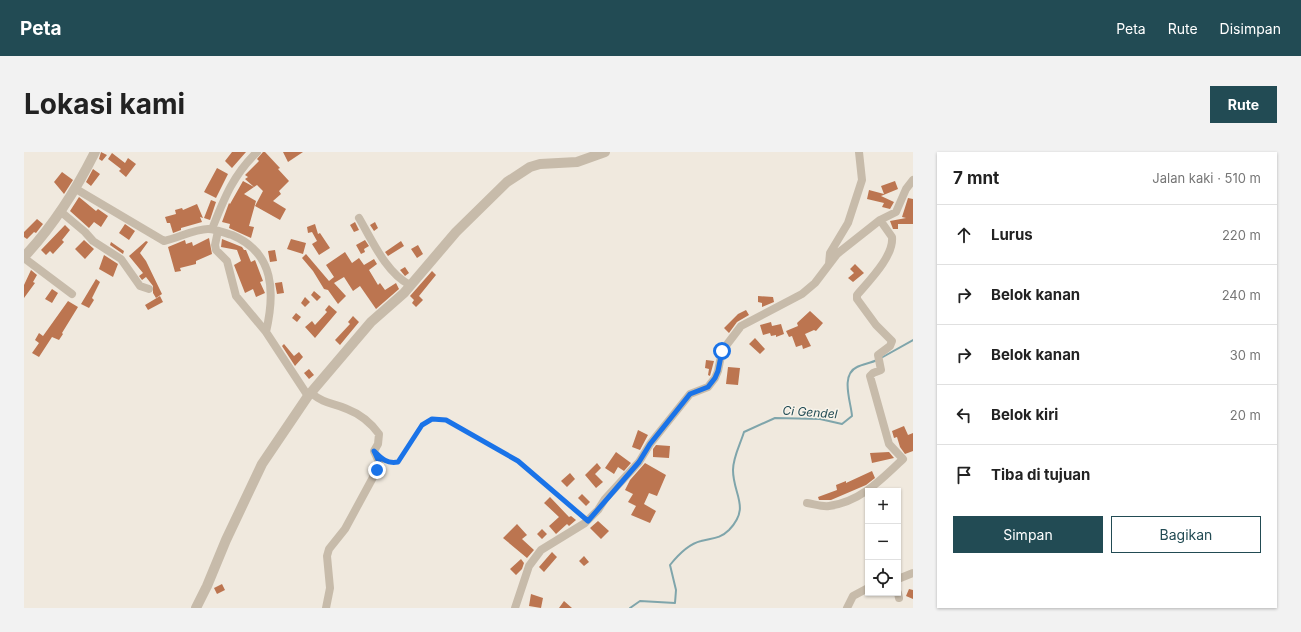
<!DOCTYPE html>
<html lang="id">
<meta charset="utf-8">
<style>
body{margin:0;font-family:Inter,sans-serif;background:#f2f2f2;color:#222}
.controls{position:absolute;right:12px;bottom:12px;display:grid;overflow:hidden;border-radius:0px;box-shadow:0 1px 3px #0004}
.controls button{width:36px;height:36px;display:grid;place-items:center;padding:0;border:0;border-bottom:1px solid #e0e0e0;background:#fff;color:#222;font:20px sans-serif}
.stop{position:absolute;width:12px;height:12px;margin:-9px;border:3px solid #1a73e8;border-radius:50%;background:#fff}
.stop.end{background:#1a73e8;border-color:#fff;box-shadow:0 1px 4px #0008}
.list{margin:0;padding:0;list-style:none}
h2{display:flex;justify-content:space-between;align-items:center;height:52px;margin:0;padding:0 16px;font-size:17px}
h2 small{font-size:13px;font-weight:400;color:#767676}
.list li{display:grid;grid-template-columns:26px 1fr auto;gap:12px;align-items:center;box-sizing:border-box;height:60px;padding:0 16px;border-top:1px solid #e0e0e0}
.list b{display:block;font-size:15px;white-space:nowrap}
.list em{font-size:13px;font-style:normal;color:#767676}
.actions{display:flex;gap:8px;padding:12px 16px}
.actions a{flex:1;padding:9px 0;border:1px solid #224b54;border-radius:0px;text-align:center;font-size:14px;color:#224b54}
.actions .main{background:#224b54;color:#fff}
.icon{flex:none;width:22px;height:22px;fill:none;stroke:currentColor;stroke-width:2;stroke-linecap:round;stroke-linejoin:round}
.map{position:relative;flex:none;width:889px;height:456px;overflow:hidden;border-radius:0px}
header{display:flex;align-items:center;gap:24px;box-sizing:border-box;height:56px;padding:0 20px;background:#224b54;color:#fff}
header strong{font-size:19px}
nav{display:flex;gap:22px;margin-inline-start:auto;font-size:14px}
.intro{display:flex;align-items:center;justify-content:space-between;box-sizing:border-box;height:96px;padding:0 24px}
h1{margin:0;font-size:28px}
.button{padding:10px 18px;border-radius:0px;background:#224b54;color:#fff;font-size:14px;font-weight:700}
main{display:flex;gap:24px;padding:0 24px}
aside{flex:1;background:#fff;border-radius:0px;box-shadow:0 1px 3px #0004}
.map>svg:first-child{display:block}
</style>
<header>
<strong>Peta</strong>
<nav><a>Peta</a><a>Rute</a><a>Disimpan</a></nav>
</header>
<div class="intro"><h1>Lokasi kami</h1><a class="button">Rute</a></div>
<main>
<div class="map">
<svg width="889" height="456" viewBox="0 0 889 456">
<rect width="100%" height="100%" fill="#f0e9de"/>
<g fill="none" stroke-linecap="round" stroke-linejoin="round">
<path stroke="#7fa5ab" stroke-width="2" d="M 857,206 L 889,188
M 606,456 L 616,449 L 651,451 L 652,438 L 646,413 C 654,403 664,392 677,389 C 688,386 696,387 705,378 C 727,355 709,343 709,318 C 709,305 716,293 720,280 L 751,266 L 796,267 L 818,272 L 828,264 C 827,250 816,223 833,215 C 839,212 847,211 853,208"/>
</g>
<path fill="#bc7550" d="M 77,0 L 83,3 L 78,9 L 75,7 Z
M 208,0 L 222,0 L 208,16 L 201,9 Z
M 239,0 L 241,0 L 256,16 L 254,17 L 265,29 L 255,39 L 257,42 L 249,49 L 262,57 L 256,68 L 231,54 L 239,39 L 233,33 L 230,35 L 221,27 L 224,25 L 221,23 L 235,9 L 233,7 Z
M 259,0 L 279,0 L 264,10 Z
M 88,1 L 101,11 L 104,6 L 112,12 L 102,25 L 95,19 L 97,17 L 84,7 Z
M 193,16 L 204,22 L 192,46 L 180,40 Z
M 69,17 L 76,22 L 67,34 L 62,30 Z
M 38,20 L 49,28 L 40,42 L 30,30 Z
M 219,29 L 230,35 L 220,42 L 232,49 L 225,74 L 230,75 L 227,86 L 205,76 L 206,72 L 198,70 L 205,51 L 206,52 Z
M 871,29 L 874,37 L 857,44 L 870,50 L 866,57 L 858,55 L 860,51 L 843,47 L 845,38 L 860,42 L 857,34 Z
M 55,45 L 72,59 L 74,57 L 84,64 L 77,75 L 70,70 L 65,76 L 46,59 Z
M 884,46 L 889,47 L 889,72 L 874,72 L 874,77 L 869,77 L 866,69 L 882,66 L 878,65 Z
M 187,48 L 192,50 L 186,68 L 180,66 Z
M 173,52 L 179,66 L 176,65 L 178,70 L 157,76 L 157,78 L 149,81 L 146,71 L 143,71 L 141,65 L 152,62 L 151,58 L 158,56 L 159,58 Z
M 13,67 L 19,72 L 12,81 L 10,80 L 3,87 L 0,85 L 0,80 Z
M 331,70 L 335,78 L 330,80 L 326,73 Z
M 351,70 L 354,76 L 350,79 L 346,73 Z
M 101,72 L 111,79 L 105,88 L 95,81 Z
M 291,72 L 294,82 L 296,81 L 306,96 L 295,103 L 288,92 L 293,89 L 288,80 L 284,81 L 283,75 Z
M 41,73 L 46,78 L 38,88 L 40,90 L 29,102 L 26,99 L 22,103 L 17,98 Z
M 185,86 L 188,102 L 172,109 L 172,112 L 156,116 L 157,119 L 151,120 L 144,95 L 161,88 L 162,92 L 168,90 L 169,94 Z
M 198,87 L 218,95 L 220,98 L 222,98 L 227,110 L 231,108 L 239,129 L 236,130 L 241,141 L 232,145 L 229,137 L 221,141 L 210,113 L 217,109 L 213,98 L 197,95 Z
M 267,87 L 282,91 L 279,102 L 263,97 Z
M 60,88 L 70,97 L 61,107 L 51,97 Z
M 341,88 L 345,94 L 340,97 L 341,100 L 337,102 L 332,93 Z
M 122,89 L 124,90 L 116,101 L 122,109 L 138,142 L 132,146 L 129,141 L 129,134 L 122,125 L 118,128 L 115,124 L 119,121 L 105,104 Z
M 377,89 L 380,94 L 364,104 L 361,100 Z
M 87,90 L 100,99 L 99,102 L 86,93 Z
M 394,93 L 399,102 L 393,106 L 387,97 Z
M 251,98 L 253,109 L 246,110 L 244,99 Z
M 321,100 L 328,111 L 335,106 L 340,113 L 350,107 L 353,112 L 345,118 L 354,133 L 356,131 L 361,138 L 372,131 L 375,137 L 352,157 L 336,134 L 329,139 L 320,125 L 310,131 L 322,144 L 314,152 L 304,138 L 300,137 L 289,119 L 278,106 L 282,102 L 305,129 L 310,125 L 302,113 Z
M 80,103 L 94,112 L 89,125 L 75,117 Z
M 831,112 L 840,121 L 829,130 L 824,126 L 830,121 L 826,117 Z
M 381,115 L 385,121 L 381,124 L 376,118 Z
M 7,118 L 13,123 L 9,130 L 11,131 L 0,146 L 0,133 Z
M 408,119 L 412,123 L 395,144 L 399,148 L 392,155 L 388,151 L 390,148 L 386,144 Z
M 72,127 L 76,130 L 68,146 L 70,148 L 65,156 L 57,152 Z
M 258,130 L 260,141 L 253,142 L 251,131 Z
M 28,137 L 34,141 L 28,151 L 21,147 Z
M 290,139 L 297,145 L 293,149 L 287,143 Z
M 136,144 L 139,150 L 124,158 L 121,153 Z
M 734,144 L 749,145 L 750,150 L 738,155 L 738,151 L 734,150 Z
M 281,145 L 286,150 L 281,155 L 277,151 Z
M 44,149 L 54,155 L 38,181 L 39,182 L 35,188 L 28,185 L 15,205 L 8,201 L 15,191 L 11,188 L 15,181 L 19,184 Z
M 305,153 L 313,160 L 291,186 L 281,175 L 288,169 L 291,173 L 303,160 L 301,158 Z
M 722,158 L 725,163 L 713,170 L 705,181 L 700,176 L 714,162 Z
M 786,159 L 799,171 L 792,179 L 790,178 L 781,182 L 787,194 L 779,197 L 778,193 L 772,195 L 768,184 L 765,185 L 762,179 L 774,174 L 773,171 Z
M 272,161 L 277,165 L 273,170 L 268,166 Z
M 329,164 L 335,170 L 316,193 L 311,188 L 326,172 L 324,170 Z
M 747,170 L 748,174 L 757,172 L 760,182 L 752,185 L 752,183 L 747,184 L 746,181 L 739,183 L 736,173 Z
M 731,186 L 741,197 L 736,202 L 725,192 Z
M 260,192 L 270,204 L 275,200 L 279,205 L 271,214 L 258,194 Z
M 682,208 L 690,209 L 686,224 L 684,223 L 685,217 L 681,216 Z
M 704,215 L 716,216 L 714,233 L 702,232 Z
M 285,217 L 290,223 L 285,227 L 280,221 Z
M 880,274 L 884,283 L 889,281 L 889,299 L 881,302 L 876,295 L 873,285 L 870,286 L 868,279 Z
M 614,278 L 624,283 L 616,298 L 608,295 Z
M 632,293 L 646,294 L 645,306 L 629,305 L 629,297 Z
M 592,300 L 607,311 L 600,319 L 594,315 L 590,322 L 581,316 Z
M 865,300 L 870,306 L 848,311 L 846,301 Z
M 573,311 L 577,316 L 571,322 L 579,330 L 572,336 L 561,323 Z
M 621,311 L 642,323 L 633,344 L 625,341 L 620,352 L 632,359 L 626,371 L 607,363 L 612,354 L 604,350 L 609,342 L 601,338 L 606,328 Z
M 848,319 L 851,326 L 842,333 L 807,348 L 795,348 L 794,345 L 813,338 L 812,333 L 822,329 L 822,331 Z
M 546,321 L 551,327 L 543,335 L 537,329 Z
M 558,342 L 566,350 L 562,354 L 554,346 Z
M 526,345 L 545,365 L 547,364 L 552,368 L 545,374 L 543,372 L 532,382 L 525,374 L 535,365 L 520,351 Z
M 574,369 L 585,379 L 577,387 L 566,376 Z
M 493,372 L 503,383 L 498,387 L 510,398 L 503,406 L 479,386 Z
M 518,377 L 523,382 L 518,387 L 513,382 Z
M 528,400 L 533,405 L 520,420 L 515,415 Z
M 560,404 L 565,410 L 560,414 L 555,409 Z
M 497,407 L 500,411 L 498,417 L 492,423 L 486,417 Z
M 198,432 L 201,438 L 193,442 L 190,436 Z
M 885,437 L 889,438 L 889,447 L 882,444 Z
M 507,442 L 519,446 L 517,456 L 505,454 Z
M 540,449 L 548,456 L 535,456 Z"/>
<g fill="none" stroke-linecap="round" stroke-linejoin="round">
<path stroke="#b3a595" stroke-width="1" stroke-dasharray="2 2" stroke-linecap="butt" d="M 363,310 L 366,312 L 374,310 L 397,273 L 408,267 L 421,268 L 479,302 L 494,309 L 523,332 L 557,364"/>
<path stroke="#c7bbaa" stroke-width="8" d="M 52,37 L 140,89 C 154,86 171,77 184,77 C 192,77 201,81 208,83 C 251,101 251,141 242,180 L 284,244
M 36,59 L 61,80 L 69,89 L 97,107 L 116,134 L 125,137
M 335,66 C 348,88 362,121 386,133
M 188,77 C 200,47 209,23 233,0
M 194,79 L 191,93 L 192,98 L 203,109 L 212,144 L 242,180
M 0,106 L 48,142
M 805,112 L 806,101 L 824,71 L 838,28 L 835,0
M 287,241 C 302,253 307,250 323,257 C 336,262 347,271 355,282 L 354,292 L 350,299 L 355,310 L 353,318 L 321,377 L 305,397 L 303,404 L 306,436 L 302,456
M 783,351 C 790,352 798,355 805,354 C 836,350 857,328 879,307 L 865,292 L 846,224 L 849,221 L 857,218 L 854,203 L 866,194 L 868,189 L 852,173 L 833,147 L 833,143 C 845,129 870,104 868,85 L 856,68
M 874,427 L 889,421
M 874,441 L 875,446
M 491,456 L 505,414 L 517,398 L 561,371 L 574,358 L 581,347 L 615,310 L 626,292 L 666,242 L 684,235 L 691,226 L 694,219 L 698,199 L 717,174 L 778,142 L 791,131 L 813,102 L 856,68 L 872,60 L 882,37 L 889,28
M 823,456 L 829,444 L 844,436"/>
<path stroke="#c7bbaa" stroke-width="10" d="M 0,105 C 29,74 52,38 71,0
M 172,456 L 183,434 L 202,388 L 238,312 L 284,244 L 347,170 L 380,141 L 432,80 L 483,30 L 506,15 L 516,12 L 553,10 L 581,0"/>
</g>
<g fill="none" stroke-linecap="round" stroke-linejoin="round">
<path stroke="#1a73e8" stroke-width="5" d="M 353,318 L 355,310 L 350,299 C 358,307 363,312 374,310 L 398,273 L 408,267 L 422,268 L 494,309 L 564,369 L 615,310 L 626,292 L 666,242 L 684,235 L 691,226 L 694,219 L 698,199"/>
</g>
<g text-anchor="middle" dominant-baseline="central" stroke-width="3" stroke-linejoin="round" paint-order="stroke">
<g font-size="12" font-style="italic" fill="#224b54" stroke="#f8f3ea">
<text transform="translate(786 260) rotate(4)">Ci Gendel</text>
</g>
</g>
</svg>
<div class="controls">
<button>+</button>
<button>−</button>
<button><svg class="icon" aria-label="locate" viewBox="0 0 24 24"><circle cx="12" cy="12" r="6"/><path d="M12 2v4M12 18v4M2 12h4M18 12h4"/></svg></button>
</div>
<div class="stop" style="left:698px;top:199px"></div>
<div class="stop end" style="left:353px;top:318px"></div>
</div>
<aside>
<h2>7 mnt<small>Jalan kaki · 510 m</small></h2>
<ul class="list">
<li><svg class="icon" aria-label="ahead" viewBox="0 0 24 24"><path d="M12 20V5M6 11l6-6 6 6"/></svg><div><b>Lurus</b></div><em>220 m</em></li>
<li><svg class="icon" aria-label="right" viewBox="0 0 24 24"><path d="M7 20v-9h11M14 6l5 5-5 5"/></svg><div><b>Belok kanan</b></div><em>240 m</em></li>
<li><svg class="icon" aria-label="right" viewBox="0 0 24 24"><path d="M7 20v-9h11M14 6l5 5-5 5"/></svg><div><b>Belok kanan</b></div><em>30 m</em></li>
<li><svg class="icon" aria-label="left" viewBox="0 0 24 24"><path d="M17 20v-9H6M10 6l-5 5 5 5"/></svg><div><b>Belok kiri</b></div><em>20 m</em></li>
<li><svg class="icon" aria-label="arrive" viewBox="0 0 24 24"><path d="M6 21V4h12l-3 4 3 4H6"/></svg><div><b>Tiba di tujuan</b></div></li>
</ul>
<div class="actions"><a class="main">Simpan</a><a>Bagikan</a></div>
</aside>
</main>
